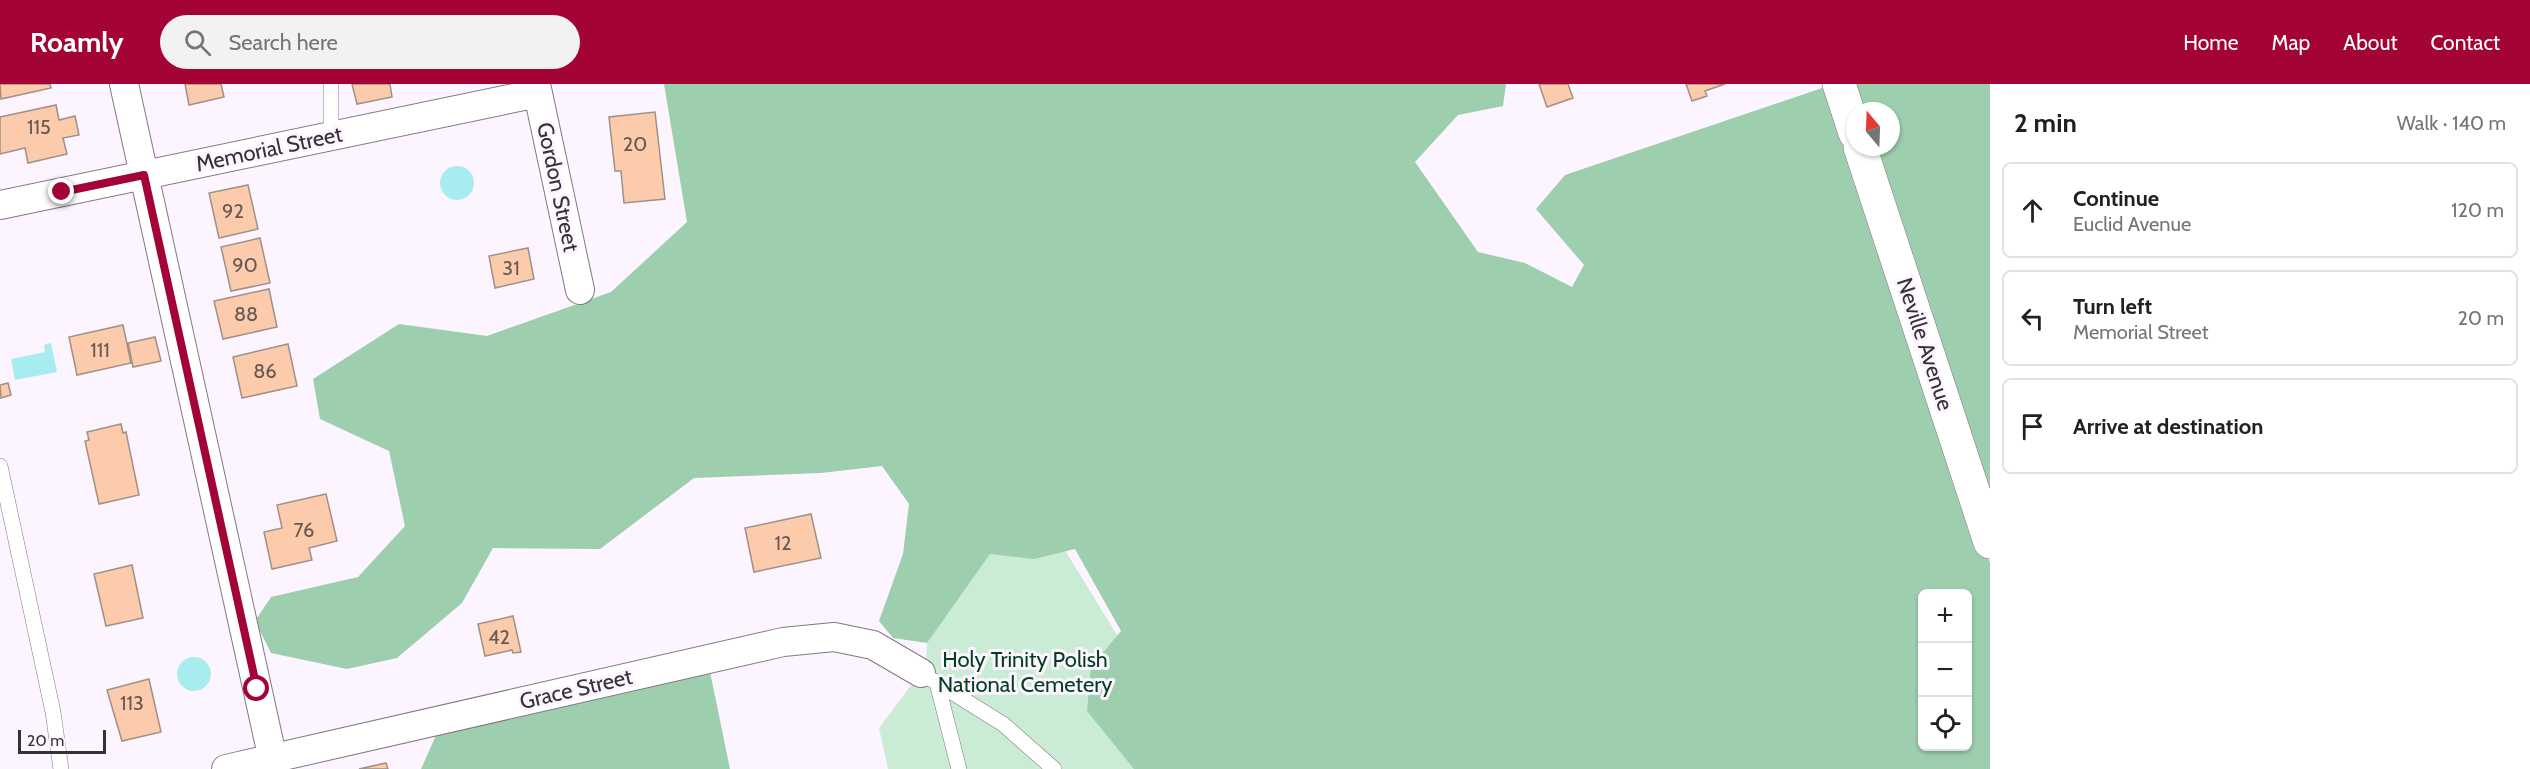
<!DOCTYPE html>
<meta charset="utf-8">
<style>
body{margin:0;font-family:Cabin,sans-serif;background:#f2f2f2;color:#202124}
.controls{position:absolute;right:18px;bottom:18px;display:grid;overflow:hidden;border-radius:9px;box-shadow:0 2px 4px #0004}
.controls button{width:54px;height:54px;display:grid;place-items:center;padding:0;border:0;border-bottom:2px solid #e0e0e0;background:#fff;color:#202124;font:30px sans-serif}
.compass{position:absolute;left:1846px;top:18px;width:54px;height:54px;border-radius:50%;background:#fff;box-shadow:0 2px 4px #0004;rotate:341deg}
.scale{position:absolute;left:18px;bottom:15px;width:88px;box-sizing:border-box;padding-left:6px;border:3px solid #363136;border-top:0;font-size:16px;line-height:21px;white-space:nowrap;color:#363136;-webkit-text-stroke:4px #fcf4fe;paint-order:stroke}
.stop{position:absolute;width:18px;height:18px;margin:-14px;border:4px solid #a30435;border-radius:50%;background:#fff}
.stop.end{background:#a30435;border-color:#fff;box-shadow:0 2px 6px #0008}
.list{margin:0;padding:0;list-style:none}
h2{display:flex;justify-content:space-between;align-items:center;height:78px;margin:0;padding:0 24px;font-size:26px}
h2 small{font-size:20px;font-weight:400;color:#757577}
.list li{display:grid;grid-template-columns:39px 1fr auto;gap:18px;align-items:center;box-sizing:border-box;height:96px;margin:0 12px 12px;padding:0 12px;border:2px solid #e0e0e0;border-radius:9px}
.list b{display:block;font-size:22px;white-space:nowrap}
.list p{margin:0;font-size:20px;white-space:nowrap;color:#757577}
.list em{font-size:20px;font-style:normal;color:#757577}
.icon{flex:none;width:33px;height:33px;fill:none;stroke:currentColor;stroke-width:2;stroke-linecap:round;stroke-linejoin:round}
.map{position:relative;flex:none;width:1990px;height:685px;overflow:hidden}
header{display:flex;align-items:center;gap:36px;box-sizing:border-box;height:84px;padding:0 30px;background:#a30435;color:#fff}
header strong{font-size:28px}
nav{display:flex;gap:33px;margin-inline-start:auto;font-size:21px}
.search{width:420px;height:54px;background:#f2f2f2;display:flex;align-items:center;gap:15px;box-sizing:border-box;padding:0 21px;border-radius:33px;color:#757577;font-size:22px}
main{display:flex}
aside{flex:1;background:#fff}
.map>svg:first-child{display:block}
</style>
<header>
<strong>Roamly</strong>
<div class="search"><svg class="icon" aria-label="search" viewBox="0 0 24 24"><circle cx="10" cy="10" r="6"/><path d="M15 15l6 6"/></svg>Search here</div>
<nav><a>Home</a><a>Map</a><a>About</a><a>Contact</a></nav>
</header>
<main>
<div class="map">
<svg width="1990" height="685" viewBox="0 0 1990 685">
<rect width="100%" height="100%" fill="#fcf4fe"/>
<path fill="#caecd5" d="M 1022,396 L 1199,685 L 888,685 L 879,644 L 926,581 L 927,559 Z"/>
<path fill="#9dcead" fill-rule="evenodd" d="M 664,0 L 1506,0 L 1503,22 L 1458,31 L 1415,78 L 1478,168 L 1525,179 L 1572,203 L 1584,181 L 1536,125 L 1565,91 L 1834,0 L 1990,479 L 1990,685 L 1134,685 L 1087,627 L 1091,583 L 1121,547 L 1075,465 L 1034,475 L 990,470 L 927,559 L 893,554 L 879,537 L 903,470 L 909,420 L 882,382 L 821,389 L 694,394 L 600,465 L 493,464 L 462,519 L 397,574 L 347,585 L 271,569 L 255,537 L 271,513 L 358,493 L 405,442 L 389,367 L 320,335 L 313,295 L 399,240 L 487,252 L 611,208 L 687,138 ZM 1922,509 L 1968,509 L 1968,662 L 1922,662 Z
M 1839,0 L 1990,0 L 1990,438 L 1861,63 L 1891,63 L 1891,27 L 1855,27 Z
M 708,578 L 730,685 L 421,685 L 442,638 Z"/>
<path fill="#a7ecee" d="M440 99a17 17 0 1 1 34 0a17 17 0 1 1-34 0Z
M 51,259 L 57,288 L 15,296 L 11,275 L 45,268 L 44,261 Z
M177 590a17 17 0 1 1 34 0a17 17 0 1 1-34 0Z"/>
<path fill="#fbcbac" stroke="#a09086" stroke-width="1.5" d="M 0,0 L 50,0 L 51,4 L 1,15 Z
M 185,0 L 221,0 L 224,13 L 189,21 Z
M 352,0 L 390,0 L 392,13 L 357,20 Z
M 1539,0 L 1568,0 L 1573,14 L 1547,23 Z
M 1686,0 L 1725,0 L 1705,7 L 1707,12 L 1692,17 Z
M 56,21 L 59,36 L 75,32 L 79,51 L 63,54 L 67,70 L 28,79 L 25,64 L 0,70 L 0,33 Z
M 655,28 L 665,115 L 624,119 L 621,87 L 615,87 L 609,33 Z
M 248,101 L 258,145 L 219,154 L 209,109 Z
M 260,154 L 270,199 L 231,207 L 221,163 Z
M 528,164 L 534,195 L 495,204 L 489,172 Z
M 269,205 L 277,243 L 223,255 L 214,217 Z
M 123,241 L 131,279 L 77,291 L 69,253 Z
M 155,253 L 161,277 L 133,283 L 128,259 Z
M 288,260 L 297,302 L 242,314 L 233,273 Z
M 8,299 L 11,311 L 1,314 L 0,301 Z
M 121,340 L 123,349 L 126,348 L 139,411 L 99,420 L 85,357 L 89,356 L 87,348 Z
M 326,410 L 337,457 L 309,464 L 312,476 L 272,485 L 264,448 L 282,444 L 277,421 Z
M 811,430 L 821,474 L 754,488 L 745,444 Z
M 132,481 L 143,534 L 106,542 L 94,490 Z
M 513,532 L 521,568 L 513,569 L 512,566 L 485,572 L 478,540 Z
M 149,595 L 161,648 L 122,657 L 107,606 Z
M 386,679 L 388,685 L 359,685 Z"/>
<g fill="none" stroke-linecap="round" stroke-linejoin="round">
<defs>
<path id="lane" d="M 331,52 L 331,0
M 0,382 L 53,628 L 61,685
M 921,589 L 1003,640 L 1054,685
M 937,599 L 959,685"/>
<path id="street" d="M 124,0 L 275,685
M 536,0 L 580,206
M 0,121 L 538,9
M 226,685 L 783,558 L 834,553 L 873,561 L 921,589"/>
<path id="secondary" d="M 1839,0 L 1855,49
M 1860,63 L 1990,458"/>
</defs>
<use href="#lane" stroke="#837885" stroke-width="16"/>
<use href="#street" stroke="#837885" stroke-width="30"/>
<use href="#secondary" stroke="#837885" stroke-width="34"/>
<use href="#lane" stroke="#fff" stroke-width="15"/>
<use href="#street" stroke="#fff" stroke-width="28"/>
<use href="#secondary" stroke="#fff" stroke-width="33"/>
</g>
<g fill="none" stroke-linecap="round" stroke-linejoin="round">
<path stroke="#a30435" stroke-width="8" d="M 62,108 L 144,91 L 257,605"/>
</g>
<g text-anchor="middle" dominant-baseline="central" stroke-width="6" stroke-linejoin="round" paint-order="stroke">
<g font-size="20" fill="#675854">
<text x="39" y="43">115</text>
<text x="635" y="60">20</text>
<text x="233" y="127">92</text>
<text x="245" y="181">90</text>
<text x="511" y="184">31</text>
<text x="246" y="230">88</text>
<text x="100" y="266">111</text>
<text x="265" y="287">86</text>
<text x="304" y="446">76</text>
<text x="783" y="459">12</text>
<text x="499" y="553">42</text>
<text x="132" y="619">113</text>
</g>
<g font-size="22" fill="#363136" stroke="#fcf4fe">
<text transform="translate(269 65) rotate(-12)">Memorial Street</text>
<text transform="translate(558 103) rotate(78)">Gordon Street</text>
<text transform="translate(1925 260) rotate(72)">Neville Avenue</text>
<text transform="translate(576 605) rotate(-13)">Grace Street</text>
</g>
<g font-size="22" fill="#013f21" stroke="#fcf4fe">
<text x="1025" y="575">Holy Trinity Polish<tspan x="1025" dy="25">National Cemetery</tspan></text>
</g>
</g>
</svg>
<div class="controls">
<button>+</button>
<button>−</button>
<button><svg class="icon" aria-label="locate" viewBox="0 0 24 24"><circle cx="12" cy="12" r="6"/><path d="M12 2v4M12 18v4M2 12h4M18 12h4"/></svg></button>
</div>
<svg class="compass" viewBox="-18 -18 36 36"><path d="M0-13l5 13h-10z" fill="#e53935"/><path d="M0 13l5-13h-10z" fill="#757577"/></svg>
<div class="scale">20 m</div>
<div class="stop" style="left:257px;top:605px"></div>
<div class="stop end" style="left:62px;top:108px"></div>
</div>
<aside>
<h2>2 min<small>Walk · 140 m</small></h2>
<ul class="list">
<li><svg class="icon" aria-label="ahead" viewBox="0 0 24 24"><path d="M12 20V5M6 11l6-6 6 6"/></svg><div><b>Continue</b><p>Euclid Avenue</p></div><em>120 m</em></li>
<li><svg class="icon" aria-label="left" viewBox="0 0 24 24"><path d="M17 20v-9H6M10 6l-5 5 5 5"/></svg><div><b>Turn left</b><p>Memorial Street</p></div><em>20 m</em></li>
<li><svg class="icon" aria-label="arrive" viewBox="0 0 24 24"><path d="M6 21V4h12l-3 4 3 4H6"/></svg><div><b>Arrive at destination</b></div></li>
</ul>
</aside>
</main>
